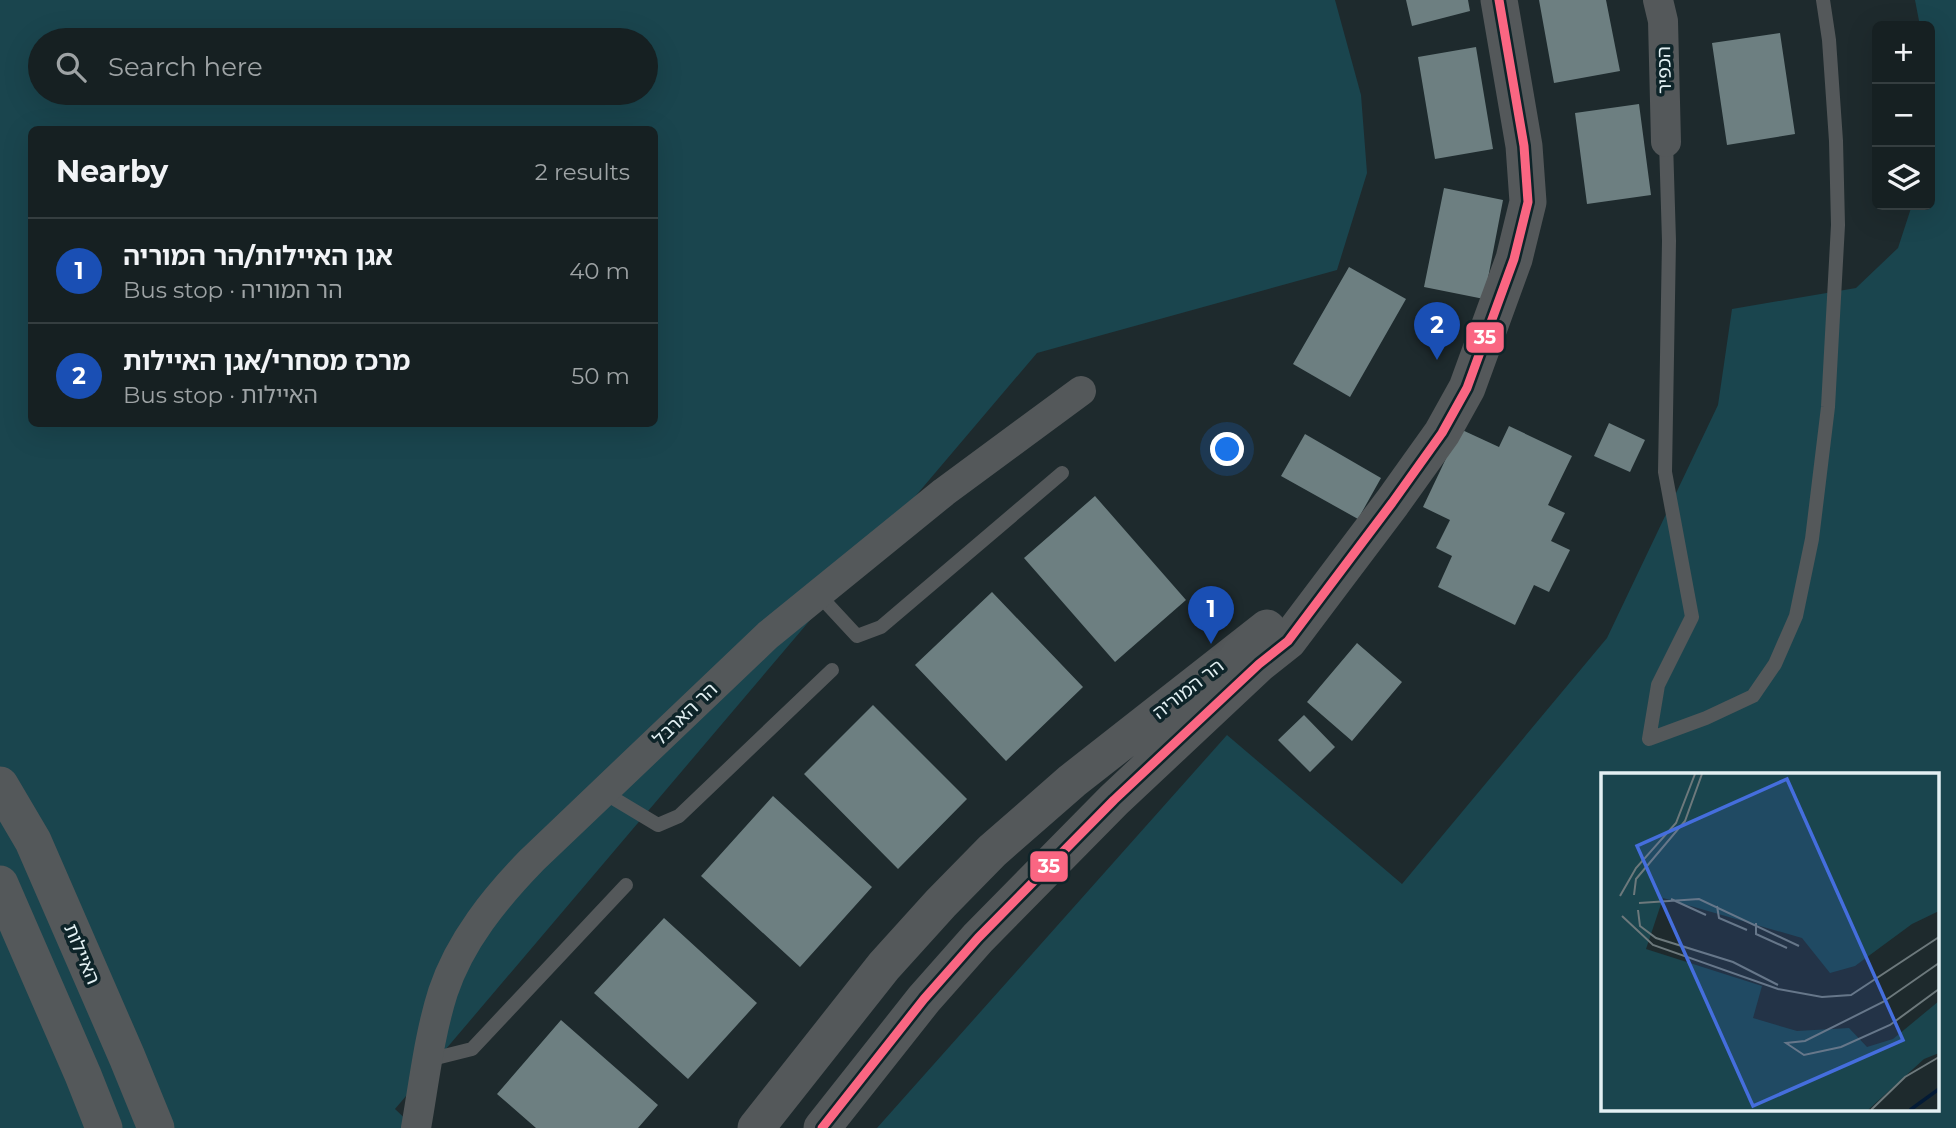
<!DOCTYPE html>
<meta charset="utf-8">
<style>
body{margin:0;font-family:Montserrat,"Noto Sans Hebrew",sans-serif;background:#1f282a;color:#f1f3f6}
.controls{position:absolute;right:21px;top:21px;display:grid;overflow:hidden;border-radius:10px;box-shadow:0 7px 28px #0002}
.controls button{width:63px;height:63px;display:grid;place-items:center;padding:0;border:0;border-bottom:2px solid #353e40;background:#162022;color:#f1f3f6;font:35px sans-serif}
.you{position:absolute;left:1228px;top:450px;width:24px;height:24px;margin:-18px;border:5px solid #fff;border-radius:50%;background:#1a73e8;box-shadow:0 0 0 10px #1a73e833}
.badge{display:grid;place-items:center;width:46px;height:46px;border-radius:50%;background:#ea580c;color:#fff;font-size:23px;font-weight:700}
.pin{position:absolute;translate:-50% -58px;filter:drop-shadow(0 2px 4px #0008)}
.pin::after{content:'';position:absolute;top:37px;width:24px;height:21px;background:inherit;clip-path:polygon(0 0,100% 0,50% 100%)}
.list{margin:0;padding:0;list-style:none}
h2{display:flex;justify-content:space-between;align-items:center;height:91px;margin:0;padding:0 28px;font-size:30px}
h2 small{font-size:23px;font-weight:400;color:#9ea3a5}
.list li{display:grid;grid-template-columns:46px 1fr auto;gap:21px;align-items:center;box-sizing:border-box;height:105px;padding:0 28px;border-top:2px solid #353e40}
.list b{display:block;font-size:26px;white-space:nowrap}
.list p{margin:0;font-size:23px;white-space:nowrap;color:#9ea3a5}
.list em{font-size:23px;font-style:normal;color:#9ea3a5}
.icon{flex:none;width:38px;height:38px;fill:none;stroke:currentColor;stroke-width:2;stroke-linecap:round;stroke-linejoin:round}
.map{position:relative;flex:none;width:1956px;height:1128px;overflow:hidden}
.search{position:absolute;background:#162022;box-shadow:0 7px 28px #0002;left:28px;top:28px;width:630px;height:77px;display:flex;align-items:center;gap:18px;box-sizing:border-box;padding:0 24px;border-radius:38px;color:#9ea3a5;font-size:26px}
.panel{position:absolute;background:#162022;box-shadow:0 7px 28px #0002;left:28px;top:126px;width:630px;height:301px;border-radius:10px}
.map>svg:first-child{display:block}
</style>
<div class="map">
<svg width="1956" height="1128" viewBox="0 0 1956 1128">
<rect width="100%" height="100%" fill="#1e2a2d"/>
<path fill="#1a454e" fill-rule="evenodd" d="M 0,0 L 1335,0 L 1361,95 L 1367,173 L 1337,270 L 1037,353 L 395,1109 L 415,1128 L 0,1128 ZM 40,40 L 646,40 L 646,93 L 40,93 ZM 32,130 L 654,130 L 654,424 L 32,424 Z
M 1915,0 L 1956,0 L 1956,1128 L 877,1128 L 1227,735 L 1402,884 L 1607,638 L 1718,405 L 1732,309 L 1856,288 L 1898,248 L 1912,205 L 1930,205 L 1930,26 L 1920,26 ZM 1602,774 L 1937,774 L 1937,1109 L 1602,1109 Z"/>
<path fill="#6d7f81" d="M 1406,0 L 1468,0 L 1470,11 L 1412,26 Z
M 1539,0 L 1606,0 L 1620,71 L 1554,83 Z
M 1780,33 L 1795,134 L 1727,145 L 1712,43 Z
M 1476,47 L 1493,149 L 1435,159 L 1418,57 Z
M 1639,104 L 1651,195 L 1587,204 L 1575,113 Z
M 1444,188 L 1503,200 L 1484,299 L 1424,287 Z
M 1349,267 L 1406,299 L 1350,397 L 1293,364 Z
M 1609,423 L 1645,440 L 1630,472 L 1594,456 Z
M 1509,426 L 1572,456 L 1548,505 L 1565,513 L 1551,541 L 1570,550 L 1549,592 L 1534,585 L 1515,625 L 1438,587 L 1452,556 L 1436,548 L 1450,520 L 1423,507 L 1460,429 L 1499,447 Z
M 1305,434 L 1381,478 L 1358,519 L 1281,476 Z
M 1095,496 L 1186,600 L 1115,662 L 1024,558 Z
M 992,592 L 1083,687 L 1006,761 L 915,665 Z
M 1357,643 L 1402,682 L 1352,741 L 1307,702 Z
M 873,705 L 967,799 L 898,869 L 804,774 Z
M 1304,715 L 1335,747 L 1310,772 L 1278,740 Z
M 773,796 L 872,887 L 800,967 L 701,876 Z
M 664,918 L 757,1003 L 688,1079 L 594,993 Z
M 561,1020 L 658,1105 L 638,1128 L 536,1128 L 497,1094 Z"/>
<g fill="none" stroke-linecap="round" stroke-linejoin="round">
<path stroke="#54585a" stroke-width="14" d="M 1666,142 L 1669,241 L 1665,472 L 1692,617 L 1658,685 L 1649,739 L 1706,718 L 1753,696 L 1775,664 L 1796,616 L 1812,539 L 1828,407 L 1838,225 L 1836,141 L 1829,40 L 1823,0
M 818,594 L 857,636 L 881,627 L 1062,473
M 603,792 L 658,825 L 679,816 L 832,670
M 428,1060 L 472,1049 L 626,885"/>
<path stroke="#54585a" stroke-width="30" d="M 1658,0 L 1663,21 L 1666,142
M 416,1128 C 424,1083 429,1036 443,992 C 460,941 495,898 532,860 L 768,635 L 944,492 L 1081,391"/>
<path stroke="#54585a" stroke-width="37" d="M 0,785 L 33,841 L 127,1057 L 156,1128
M 0,884 L 83,1075 L 104,1128
M 756,1128 L 884,966 L 941,903 L 992,851 L 1072,781 L 1267,628
M 822,1128 L 924,999 L 978,938 L 1114,800 L 1259,664 L 1288,641 L 1392,503 L 1442,433 L 1467,388 L 1514,259 L 1528,202 L 1524,146 L 1499,0"/>
<defs>
<path id="bus-1" d="M 822,1128 L 924,999 L 978,938 L 1114,800 L 1259,664 L 1288,641 L 1392,503 L 1442,433 L 1467,388 L 1514,259 L 1528,202 L 1524,146 L 1499,0"/>
</defs>
<use href="#bus-1" stroke="#0e2429" stroke-width="14"/>
<use href="#bus-1" stroke="#fa6682" stroke-width="9"/>
</g>
<g text-anchor="middle" dominant-baseline="central" stroke-width="7" stroke-linejoin="round" paint-order="stroke">
<g font-size="19" fill="#e3f0f3" stroke="#0e2429">
<text transform="translate(1664 70) rotate(-91)">הכפיר</text>
<text transform="translate(1188 689) rotate(-38)">הר המוריה</text>
<text transform="translate(685 714) rotate(-44)">הר הארבל</text>
<text transform="translate(82 954) rotate(67)">האיילות</text>
</g>
</g>
<g transform="translate(1601 773)">
<rect width="338" height="338" fill="#1e2a2d"/>
<path d="M 0,1 L 338,1 L 338,138 L 311,151 L 254,193 L 229,200 L 201,165 L 62,125 L 45,176 L 161,213 L 152,245 L 196,258 L 248,255 L 266,274 L 292,266 L 338,228 L 338,280 L 323,286 L 267,337 L 0,337 Z" fill="#1a454e"/>
<path fill="none" stroke="#031a35" stroke-width="3.5" d="M 309,337 L 338,316"/>
<path fill="none" stroke="#6d797c" stroke-width="2" d="M 33,122 L 35,106 L 84,48 L 101,1M 19,123 L 35,95 L 75,50 L 94,1M 70,126 L 105,142M 38,130 L 98,126 L 198,173M 116,133 L 118,145 L 146,157M 37,137 L 39,153 L 55,165 L 132,189 L 177,212M 21,143 L 52,172 L 177,216 L 221,224 L 250,222 L 338,164M 155,150 L 155,161 L 186,175M 338,190 L 282,229 L 204,268 L 185,270 L 203,282 L 240,274 L 289,252 L 338,216M 270,337 L 304,304 L 338,284"/>
<path fill="#456edd" fill-opacity="0.15" stroke="#456edd" stroke-width="3.5" d="M 186,6 L 302,267 L 152,333 L 36,73 Z"/>
<rect width="338" height="338" fill="none" stroke="#e3f0f3" stroke-width="3.5"/>
</g>
<g stroke="#0e2429" stroke-width="2.5">
<rect x="1465" y="321" width="40" height="33" rx="7" fill="#fa6682"/>
<rect x="1029" y="850" width="40" height="33" rx="7" fill="#fa6682"/>
</g>
<g font-size="19" text-anchor="middle" font-weight="bold" fill="#fff">
<text x="1485" y="344">35</text>
<text x="1049" y="873">35</text>
</g>
</svg>
<div class="controls">
<button>+</button>
<button>−</button>
<button><svg class="icon" aria-label="layers" viewBox="0 0 24 24"><path d="M12 4l9 5-9 5-9-5zM3 14l9 5 9-5"/></svg></button>
</div>
<div class="you"></div>
<div class="pin badge" style="left:1211px;top:644px;background:#1a4fb4">1</div>
<div class="pin badge" style="left:1437px;top:360px;background:#1a4fb4">2</div>
<div class="search"><svg class="icon" aria-label="search" viewBox="0 0 24 24"><circle cx="10" cy="10" r="6"/><path d="M15 15l6 6"/></svg>Search here</div>
<section class="panel">
<h2>Nearby<small>2 results</small></h2>
<ul class="list">
<li><span class="badge" style="background:#1a4fb4">1</span><div><b>אגן האיילות/הר המוריה</b><p>Bus stop · הר המוריה</p></div><em>40 m</em></li>
<li><span class="badge" style="background:#1a4fb4">2</span><div><b>מרכז מסחרי/אגן האיילות</b><p>Bus stop · האיילות</p></div><em>50 m</em></li>
</ul>
</section>
</div>
